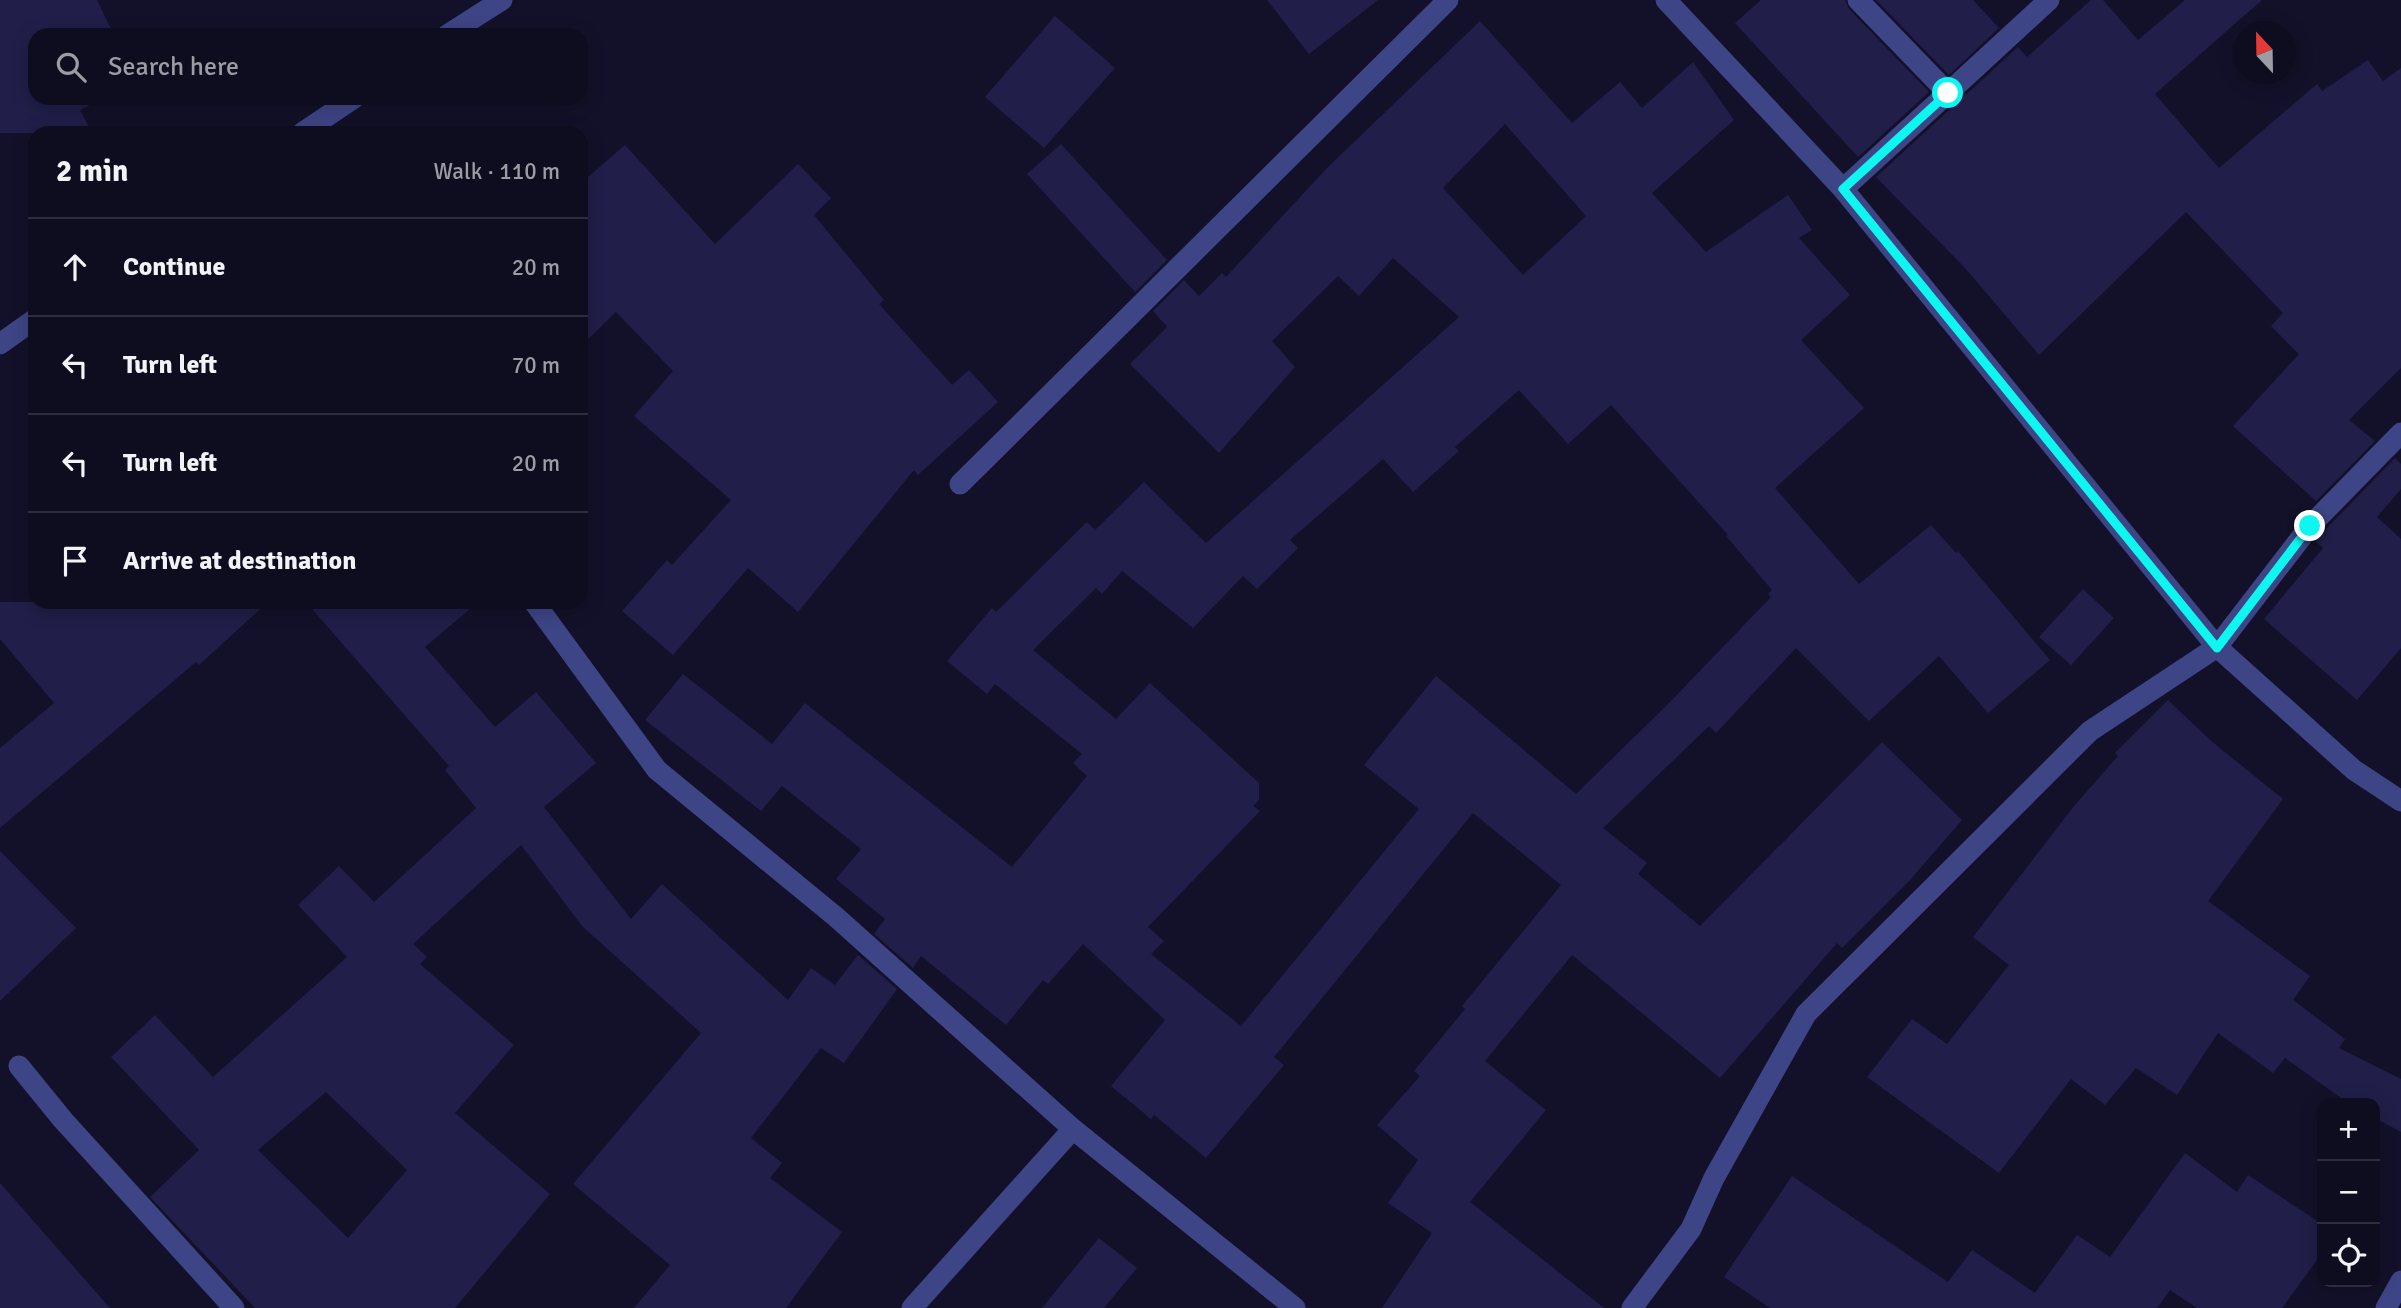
<!DOCTYPE html>
<meta charset="utf-8">
<style>
body{margin:0;font-family:Signika,sans-serif;background:#1c1b2c;color:#f1f3f6}
.controls{position:absolute;right:21px;bottom:21px;display:grid;overflow:hidden;border-radius:14px;box-shadow:0 4px 18px #0003}
.controls button{width:63px;height:63px;display:grid;place-items:center;padding:0;border:0;border-bottom:2px solid #2e2d3d;background:#0e0d1f;color:#f1f3f6;font:35px sans-serif}
.compass{position:absolute;left:2233px;top:21px;width:63px;height:63px;border-radius:50%;background:#0e0d1f;box-shadow:0 4px 18px #0003;rotate:338deg}
.stop{position:absolute;width:21px;height:21px;margin:-16px;border:5px solid #0df7f0;border-radius:50%;background:#fff}
.stop.end{background:#0df7f0;border-color:#fff;box-shadow:0 2px 7px #0008}
.list{margin:0;padding:0;list-style:none}
h2{display:flex;justify-content:space-between;align-items:center;height:91px;margin:0;padding:0 28px;font-size:30px}
h2 small{font-size:23px;font-weight:400;color:#9b9ca4}
.list li{display:grid;grid-template-columns:46px 1fr auto;gap:21px;align-items:center;box-sizing:border-box;height:98px;padding:0 28px;border-top:2px solid #2e2d3d}
.list b{display:block;font-size:26px;white-space:nowrap}
.list em{font-size:23px;font-style:normal;color:#9b9ca4}
.icon{flex:none;width:38px;height:38px;fill:none;stroke:currentColor;stroke-width:2;stroke-linecap:round;stroke-linejoin:round}
.map{position:relative;flex:none;width:2401px;height:1308px;overflow:hidden}
.search{position:absolute;background:#0e0d1f;box-shadow:0 4px 18px #0003;left:28px;top:28px;width:560px;height:77px;display:flex;align-items:center;gap:18px;box-sizing:border-box;padding:0 24px;border-radius:21px;color:#9b9ca4;font-size:26px}
.panel{position:absolute;background:#0e0d1f;box-shadow:0 4px 18px #0003;left:28px;top:126px;width:560px;height:483px;border-radius:21px}
.map>svg:first-child{display:block}
</style>
<div class="map">
<svg width="2401" height="1308" viewBox="0 0 2401 1308">
<rect width="100%" height="100%" fill="#121129"/>
<path fill="#211e49" fill-rule="evenodd" d="M 0,0 L 97,0 L 114,35 L 35,35 L 35,98 L 104,98 L 80,110 L 92,133 L 0,133 Z
M 1267,0 L 1378,0 L 1309,54 Z
M 1761,0 L 1845,0 L 1849,9 L 1929,92 L 1858,157 L 1735,23 Z
M 1876,0 L 1973,0 L 1999,28 L 1949,75 Z
M 2091,0 L 2103,0 L 2138,40 L 2185,0 L 2262,0 L 2155,94 L 2219,168 L 2317,84 L 2322,91 L 2368,60 L 2383,81 L 2401,68 L 2401,368 L 2349,420 L 2375,441 L 2316,501 L 2233,426 L 2299,354 L 2271,326 L 2283,313 L 2186,212 L 2039,355 L 1965,268 L 1876,177 L 2018,47 L 2027,57 Z
M 1055,16 L 1115,68 L 1044,148 L 985,97 Z
M 1480,21 L 1572,123 L 1620,82 L 1642,108 L 1693,62 L 1734,120 L 1652,193 L 1706,252 L 1788,195 L 1812,230 L 1799,238 L 1850,295 L 1801,340 L 1864,408 L 1775,488 L 1859,584 L 1931,525 L 1956,553 L 1958,551 L 2050,660 L 1988,713 L 1939,656 L 1869,721 L 1796,648 L 1716,733 L 1709,726 L 1603,828 L 1647,863 L 1638,874 L 1700,926 L 1882,742 L 1962,820 L 1910,880 L 1842,948 L 1837,943 L 1720,1078 L 1572,955 L 1485,1061 L 1546,1110 L 1470,1202 L 1604,1308 L 1382,1308 L 1432,1233 L 1388,1203 L 1418,1160 L 1377,1125 L 1420,1076 L 1414,1071 L 1465,1009 L 1462,1006 L 1561,885 L 1473,813 L 1274,1057 L 1284,1065 L 1206,1158 L 1154,1115 L 1151,1119 L 1111,1086 L 1165,1020 L 1083,944 L 1048,984 L 1043,980 L 1006,1025 L 921,956 L 913,968 L 874,934 L 885,919 L 836,879 L 861,849 L 782,786 L 761,811 L 645,720 L 683,674 L 772,744 L 805,703 L 1012,867 L 1087,776 L 1073,763 L 1082,754 L 995,684 L 987,694 L 947,661 L 992,608 L 996,612 L 1087,522 L 1095,530 L 1144,482 L 1206,543 L 1459,317 L 1393,258 L 1359,296 L 1338,276 L 1272,341 L 1295,367 L 1219,453 L 1130,364 L 1167,327 L 1153,311 L 1184,280 L 1199,296 L 1222,273 L 1226,277 L 1328,167 ZM 1505,124 L 1586,216 L 1523,275 L 1443,188 ZM 1519,390 L 1568,444 L 1611,405 L 1728,535 L 1726,536 L 1772,590 L 1768,594 L 1771,597 L 1670,702 L 1576,794 L 1436,676 L 1364,765 L 1419,809 L 1241,1026 L 1151,954 L 1164,941 L 1148,927 L 1260,811 L 1253,806 L 1259,800 L 1259,783 L 1150,683 L 1116,719 L 1033,650 L 1096,588 L 1102,594 L 1122,571 L 1193,628 L 1243,576 L 1257,589 L 1298,548 L 1290,540 L 1383,459 L 1413,492 L 1459,451 L 1455,447 Z
M 1061,144 L 1167,260 L 1135,292 L 1027,174 Z
M 625,145 L 715,244 L 798,164 L 831,198 L 814,215 L 884,300 L 879,304 L 952,385 L 969,370 L 998,402 L 918,475 L 914,470 L 798,612 L 748,568 L 673,655 L 622,611 L 667,560 L 672,565 L 731,500 L 634,416 L 673,371 L 616,312 L 581,346 L 581,183 Z
M 2395,458 L 2401,464 L 2401,489 L 2377,517 L 2401,539 L 2401,648 L 2357,700 L 2264,619 L 2323,548 L 2315,541 L 2320,535 Z
M 2083,589 L 2114,618 L 2071,665 L 2039,637 Z
M 0,602 L 268,602 L 199,665 L 196,662 L 0,828 L 0,748 L 54,703 L 0,639 Z
M 306,602 L 478,602 L 425,647 L 495,727 L 536,692 L 596,763 L 544,807 L 631,919 L 662,884 L 788,1000 L 811,968 L 835,985 L 858,955 L 897,989 L 844,1063 L 821,1048 L 751,1138 L 782,1163 L 770,1178 L 842,1232 L 786,1308 L 634,1308 L 670,1265 L 573,1184 L 701,1033 L 582,926 L 521,845 L 413,944 L 427,957 L 420,964 L 514,1045 L 455,1113 L 550,1194 L 455,1308 L 255,1308 L 150,1197 L 199,1150 L 111,1057 L 155,1015 L 213,1077 L 347,957 L 298,905 L 339,866 L 374,902 L 476,808 L 445,770 L 449,766 ZM 326,1092 L 407,1170 L 348,1238 L 258,1150 Z
M 2168,700 L 2210,740 L 2283,799 L 2208,901 L 2310,976 L 2293,1000 L 2345,1039 L 2339,1048 L 2401,1079 L 2401,1132 L 2375,1118 L 2375,1103 L 2348,1103 L 2285,1058 L 2273,1073 L 2218,1033 L 2177,1095 L 2136,1068 L 2105,1105 L 2071,1079 L 1999,1173 L 1867,1077 L 1912,1019 L 1947,1044 L 2009,965 L 1973,937 L 2074,806 L 2118,756 L 2115,753 Z
M 0,851 L 76,928 L 0,1001 Z
M 2185,1153 L 2237,1192 L 2248,1175 L 2322,1224 L 2322,1253 L 2282,1308 L 2197,1308 L 2170,1290 L 2157,1308 L 1770,1308 L 1724,1277 L 1792,1176 L 1948,1282 L 1972,1250 L 2035,1293 L 2077,1235 L 2110,1257 Z
M 0,1183 L 110,1308 L 0,1308 Z
M 1099,1238 L 1137,1268 L 1104,1308 L 1042,1308 Z"/>
<g fill="none" stroke-linecap="round" stroke-linejoin="round">
<path stroke="#3e4586" stroke-width="21" d="M 1666,0 L 1843,189 L 2217,647 L 2354,770 L 2401,801
M 447,35 L 502,0
M 1948,93 L 2049,0
M 302,133 L 354,98
M 1843,189 L 1948,93 L 1858,0
M 0,344 L 35,319
M 960,484 L 1448,0
M 534,602 L 657,770 L 836,917 L 1073,1129 L 1295,1308
M 19,1066 L 63,1120 L 234,1308
M 912,1308 L 1073,1129
M 1632,1308 L 1691,1229 L 1714,1178 L 1806,1014 L 2090,731 L 2217,647 L 2310,526 L 2401,433
M 2386,1308 L 2401,1281"/>
</g>
<g fill="none" stroke-linecap="round" stroke-linejoin="round">
<path stroke="#0df7f0" stroke-width="9" d="M 1948,93 L 1843,189 L 2217,648 L 2310,526"/>
</g>
</svg>
<div class="controls">
<button>+</button>
<button>−</button>
<button><svg class="icon" aria-label="locate" viewBox="0 0 24 24"><circle cx="12" cy="12" r="6"/><path d="M12 2v4M12 18v4M2 12h4M18 12h4"/></svg></button>
</div>
<svg class="compass" viewBox="-18 -18 36 36"><path d="M0-13l5 13h-10z" fill="#e53935"/><path d="M0 13l5-13h-10z" fill="#9b9ca4"/></svg>
<div class="stop" style="left:1948px;top:93px"></div>
<div class="stop end" style="left:2310px;top:526px"></div>
<div class="search"><svg class="icon" aria-label="search" viewBox="0 0 24 24"><circle cx="10" cy="10" r="6"/><path d="M15 15l6 6"/></svg>Search here</div>
<section class="panel">
<h2>2 min<small>Walk · 110 m</small></h2>
<ul class="list">
<li><svg class="icon" aria-label="ahead" viewBox="0 0 24 24"><path d="M12 20V5M6 11l6-6 6 6"/></svg><div><b>Continue</b></div><em>20 m</em></li>
<li><svg class="icon" aria-label="left" viewBox="0 0 24 24"><path d="M17 20v-9H6M10 6l-5 5 5 5"/></svg><div><b>Turn left</b></div><em>70 m</em></li>
<li><svg class="icon" aria-label="left" viewBox="0 0 24 24"><path d="M17 20v-9H6M10 6l-5 5 5 5"/></svg><div><b>Turn left</b></div><em>20 m</em></li>
<li><svg class="icon" aria-label="arrive" viewBox="0 0 24 24"><path d="M6 21V4h12l-3 4 3 4H6"/></svg><div><b>Arrive at destination</b></div></li>
</ul>
</section>
</div>
